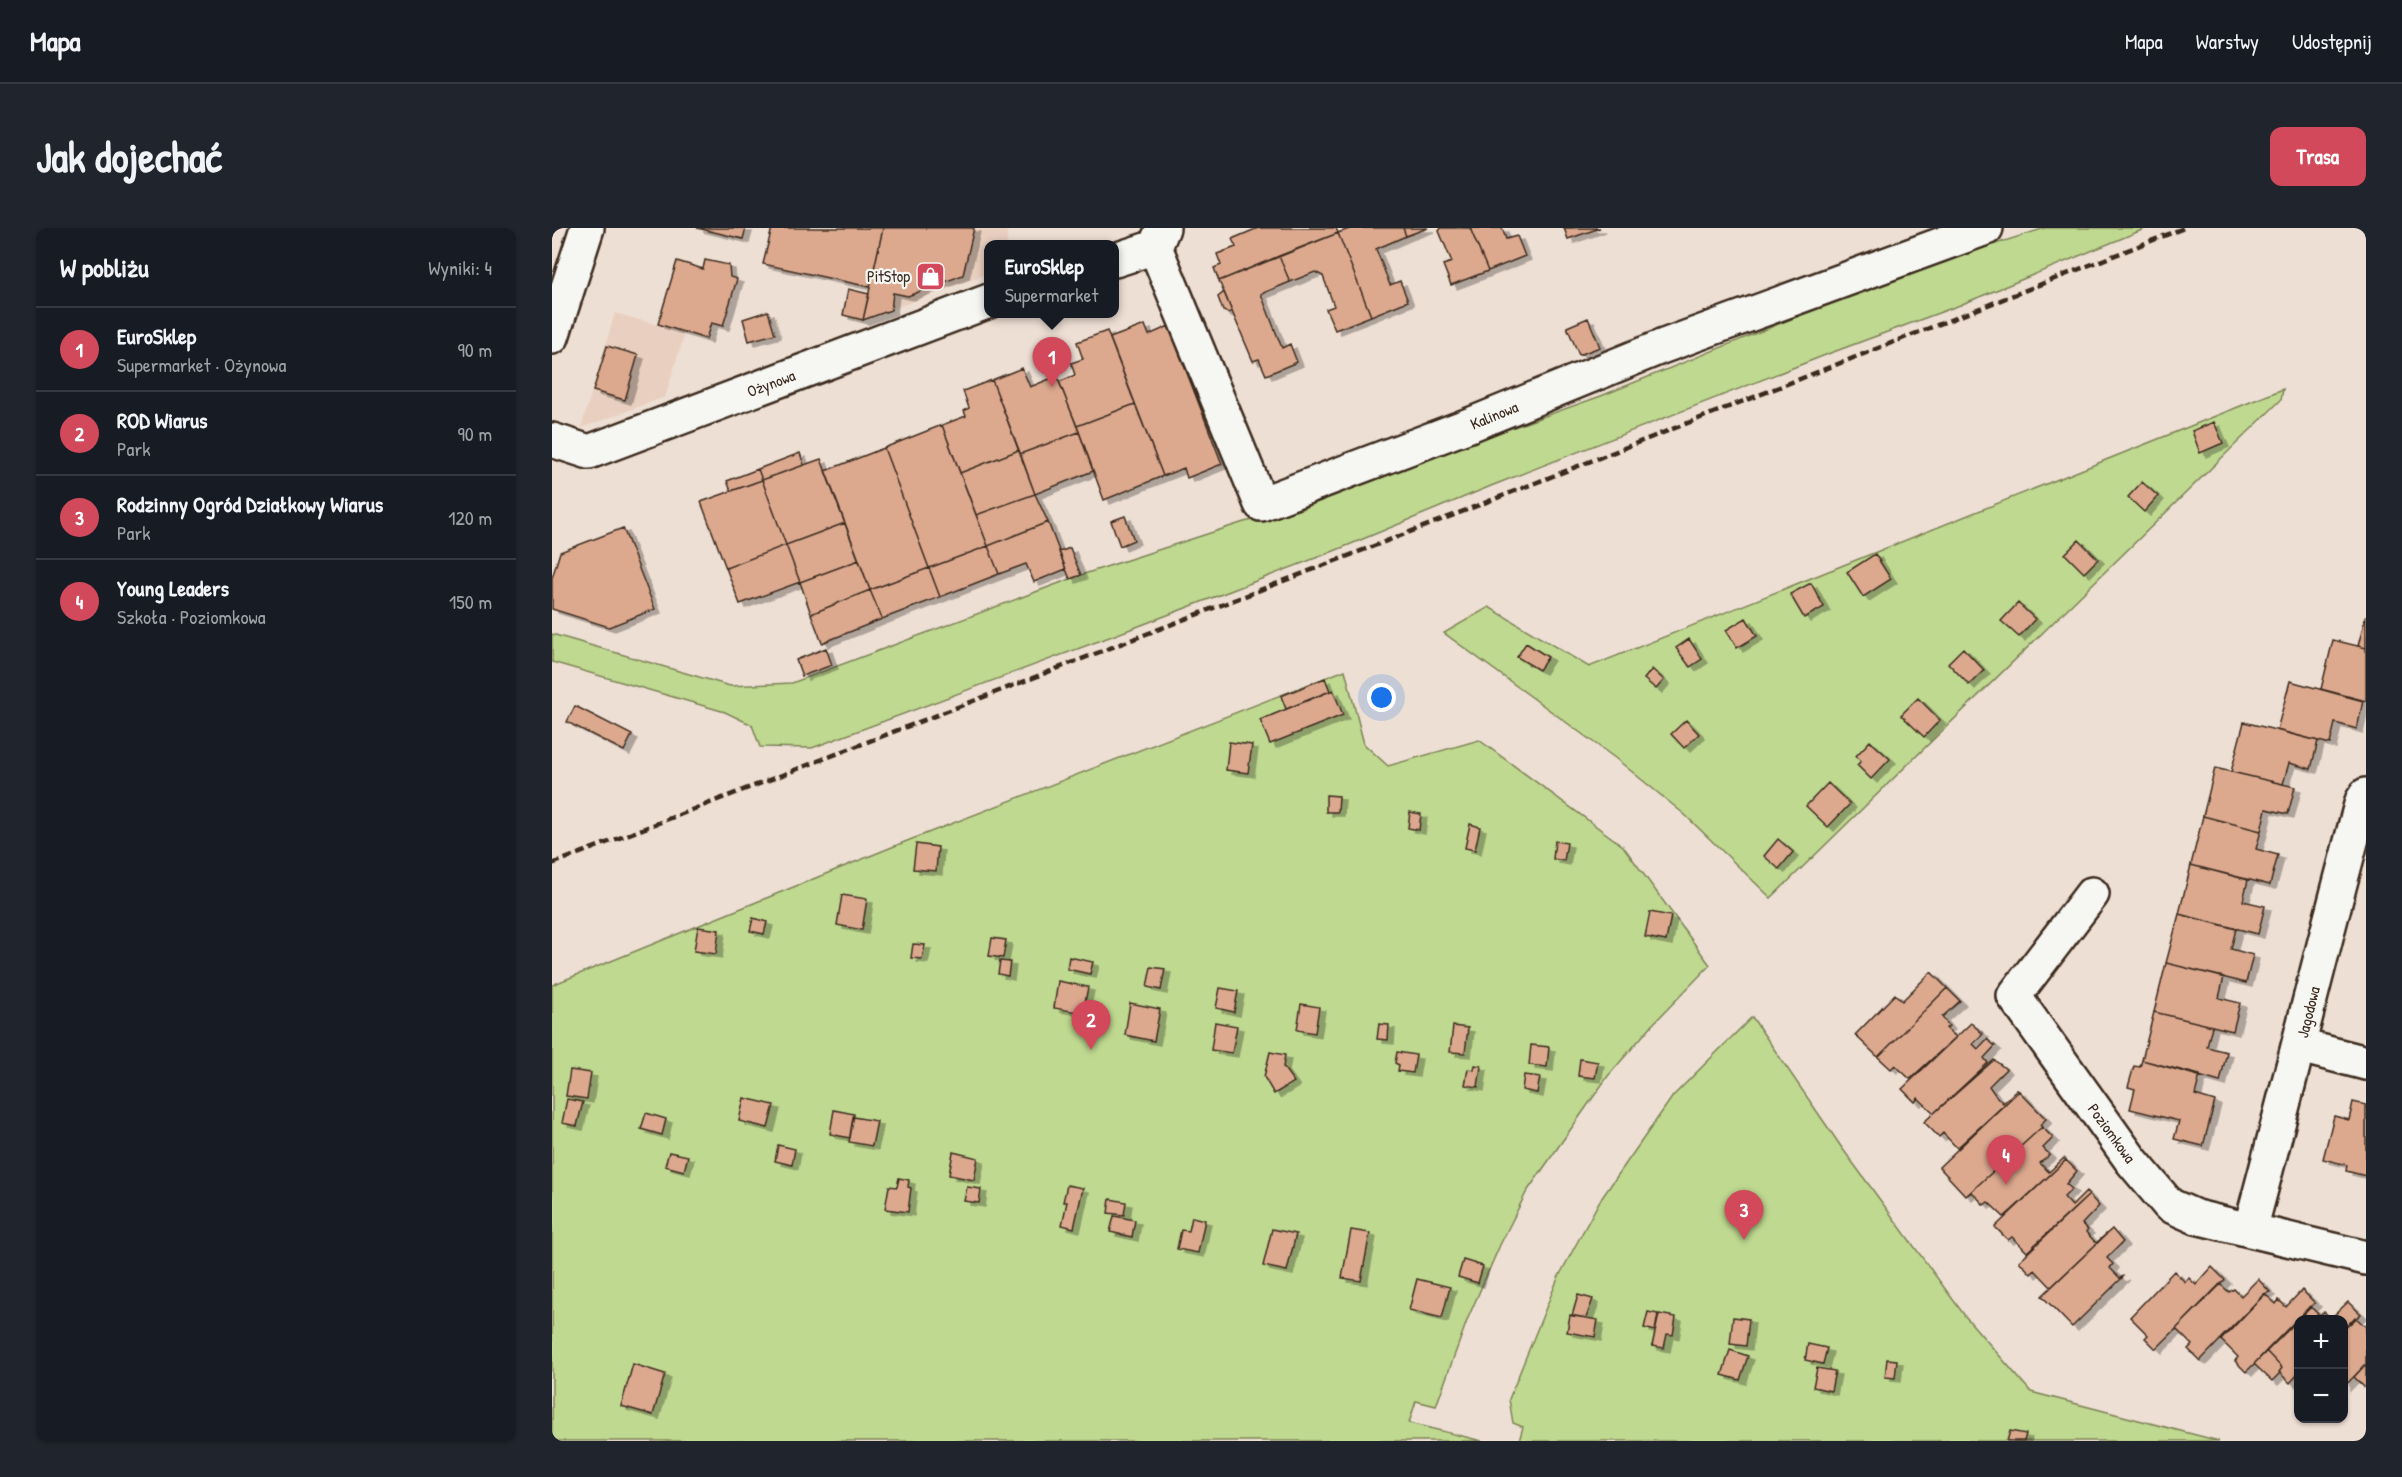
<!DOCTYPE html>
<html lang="pl">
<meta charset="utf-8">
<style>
body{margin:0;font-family:"Patrick Hand",sans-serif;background:#20242c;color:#f1f3f6}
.controls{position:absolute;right:18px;bottom:18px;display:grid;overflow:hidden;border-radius:12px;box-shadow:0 2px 4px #0004}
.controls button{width:54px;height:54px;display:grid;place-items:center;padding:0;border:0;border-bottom:2px solid #363941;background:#171b24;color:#f1f3f6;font:30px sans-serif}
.you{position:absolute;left:830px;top:470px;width:21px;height:21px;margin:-15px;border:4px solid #fff;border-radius:50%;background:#1a73e8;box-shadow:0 0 0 9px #1a73e833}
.badge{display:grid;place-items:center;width:39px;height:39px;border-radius:50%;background:#d1495b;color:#fff;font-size:20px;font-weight:700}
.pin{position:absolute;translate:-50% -50px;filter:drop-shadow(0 2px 3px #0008)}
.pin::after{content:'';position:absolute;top:32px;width:21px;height:18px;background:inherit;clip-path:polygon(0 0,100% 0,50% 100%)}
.popup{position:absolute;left:432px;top:12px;width:135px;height:78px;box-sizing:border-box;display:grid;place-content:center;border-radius:12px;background:#171b24;filter:drop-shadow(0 2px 4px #0005);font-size:20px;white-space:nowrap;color:#9ea1a6}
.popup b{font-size:22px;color:#f1f3f6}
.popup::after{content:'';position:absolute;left:50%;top:100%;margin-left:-12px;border:12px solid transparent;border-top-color:#171b24}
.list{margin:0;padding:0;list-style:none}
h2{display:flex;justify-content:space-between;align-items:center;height:78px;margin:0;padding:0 24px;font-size:26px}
h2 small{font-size:20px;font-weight:400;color:#9ea1a6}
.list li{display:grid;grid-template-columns:39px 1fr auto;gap:18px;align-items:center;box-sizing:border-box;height:84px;padding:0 24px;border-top:2px solid #363941}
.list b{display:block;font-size:22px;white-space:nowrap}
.list p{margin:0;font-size:20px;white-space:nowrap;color:#9ea1a6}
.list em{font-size:20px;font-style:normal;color:#9ea1a6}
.map{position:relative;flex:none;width:1814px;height:1213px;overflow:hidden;border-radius:12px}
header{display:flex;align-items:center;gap:36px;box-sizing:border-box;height:84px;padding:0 30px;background:#171b24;border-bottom:2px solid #363941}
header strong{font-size:28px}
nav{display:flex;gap:33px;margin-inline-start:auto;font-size:21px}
.intro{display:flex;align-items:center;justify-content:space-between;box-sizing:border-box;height:144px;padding:0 36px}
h1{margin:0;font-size:42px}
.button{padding:15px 27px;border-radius:12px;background:#d1495b;color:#fff;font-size:21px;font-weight:700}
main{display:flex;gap:36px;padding:0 36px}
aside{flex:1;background:#171b24;border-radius:12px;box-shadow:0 2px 4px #0004}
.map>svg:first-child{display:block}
</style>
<header>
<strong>Mapa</strong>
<nav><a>Mapa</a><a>Warstwy</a><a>Udostępnij</a></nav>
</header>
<div class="intro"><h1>Jak dojechać</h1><a class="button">Trasa</a></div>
<main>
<aside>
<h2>W pobliżu<small>Wyniki: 4</small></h2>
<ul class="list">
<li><span class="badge">1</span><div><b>EuroSklep</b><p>Supermarket · Ożynowa</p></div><em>90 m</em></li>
<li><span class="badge">2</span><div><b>ROD Wiarus</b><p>Park</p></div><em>90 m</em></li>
<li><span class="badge">3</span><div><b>Rodzinny Ogród Działkowy Wiarus</b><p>Park</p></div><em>120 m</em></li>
<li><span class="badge">4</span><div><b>Young Leaders</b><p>Szkoła · Poziomkowa</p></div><em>150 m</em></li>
</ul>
</aside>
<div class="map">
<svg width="1814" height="1213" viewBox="0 0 1814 1213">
<defs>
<filter id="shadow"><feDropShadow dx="6" dy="4" stdDeviation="0" flood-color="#0004"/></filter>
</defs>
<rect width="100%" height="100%" fill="#eedfd4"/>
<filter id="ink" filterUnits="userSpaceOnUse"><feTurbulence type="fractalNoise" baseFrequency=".0167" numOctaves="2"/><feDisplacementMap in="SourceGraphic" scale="12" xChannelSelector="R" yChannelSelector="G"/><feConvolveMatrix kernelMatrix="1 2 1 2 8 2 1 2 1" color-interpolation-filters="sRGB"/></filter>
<g filter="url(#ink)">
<path fill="#e9cfbf" d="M 331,0 L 455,0 L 455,16 L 437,16 L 437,45 L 311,92 Z
M 63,85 L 133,105 L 113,169 L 29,200 Z"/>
<path fill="#bfd990" stroke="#7d8257" stroke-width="1.5" d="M 1493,0 L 1595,0 L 1408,77 L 1276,126 L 939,258 L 782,323 L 587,398 L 260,520 L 208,519 L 200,497 L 173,484 L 0,434 L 0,406 L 178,458 L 240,455 L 529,347 L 692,294 L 747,282 L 867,233 L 1049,168 L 1348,47 Z
M 1731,161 L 1729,172 L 1219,670 L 1132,586 L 1063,530 L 892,405 L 937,379 L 1037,439 Z
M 793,442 L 812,516 L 836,538 L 927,512 L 1071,618 L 1158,737 L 1101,796 L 1056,848 L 974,965 L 948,1017 L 916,1090 L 884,1178 L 864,1173 L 857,1195 L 930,1213 L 0,1213 L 0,757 L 350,615 Z
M 1200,789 L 1290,920 L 1413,1088 L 1479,1164 L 1667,1213 L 967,1213 L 971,1199 L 961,1195 L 957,1171 L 1006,1050 L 1047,974 L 1121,868 Z"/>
<path fill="#dca98f" stroke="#3b2a1e" stroke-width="1.5" filter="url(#shadow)" d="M 145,0 L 194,0 L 191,11 Z
M 220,0 L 331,0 L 318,59 L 211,36 Z
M 331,0 L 422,0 L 411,47 L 356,68 L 341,65 L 339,82 L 311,92 Z
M 706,0 L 784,0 L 786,5 L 667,53 L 662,40 L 669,37 L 665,26 L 684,19 L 680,11 Z
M 800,0 L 851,0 L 854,8 L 824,21 L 838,57 L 848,53 L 856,73 L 819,88 L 786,5 Z
M 851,0 L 876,0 L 854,8 Z
M 889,0 L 918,0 L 936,43 L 899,57 L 891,37 L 900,34 L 887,3 Z
M 918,0 L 950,0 L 954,11 L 965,8 L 973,28 L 936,43 Z
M 1012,0 L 1048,0 L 1016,11 Z
M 786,5 L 819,88 L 783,102 L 774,81 L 782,78 L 771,48 L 763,44 L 738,54 L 727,28 Z
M 727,28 L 738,54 L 709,66 L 730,120 L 738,116 L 745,134 L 714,147 L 707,131 L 701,133 L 667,53 Z
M 153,32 L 177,37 L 178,49 L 185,51 L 171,98 L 159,95 L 154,111 L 106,96 L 125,33 L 151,41 Z
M 296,61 L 317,66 L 311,92 L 291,87 Z
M 672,64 L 680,83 L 676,85 L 671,83 L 666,69 Z
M 216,83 L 223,106 L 197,113 L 191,91 Z
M 1036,90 L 1048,119 L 1027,127 L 1015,99 Z
M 593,97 L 597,107 L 617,98 L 670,236 L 635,250 L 632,240 L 611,248 L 558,110 Z
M 555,103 L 583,176 L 525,198 L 507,154 L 523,147 L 519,135 L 531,131 L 525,114 Z
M 55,118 L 86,127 L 73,172 L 41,163 Z
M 470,140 L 478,159 L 505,148 L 527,204 L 468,226 L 440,152 Z
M 440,152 L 467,222 L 408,245 L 390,197 L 414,188 L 412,183 L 417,180 L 411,163 Z
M 583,176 L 611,248 L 552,272 L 525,198 Z
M 1662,194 L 1671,215 L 1648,225 L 1640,203 Z
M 390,197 L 436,318 L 377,340 L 332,220 Z
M 527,204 L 541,243 L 483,266 L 468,226 Z
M 332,220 L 377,340 L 318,362 L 273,243 Z
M 467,222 L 483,266 L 424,287 L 408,245 Z
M 248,225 L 252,237 L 210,252 L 206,241 Z
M 269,231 L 293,295 L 234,317 L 210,252 Z
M 206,241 L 210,252 L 179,263 L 175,253 Z
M 210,252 L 234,317 L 174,340 L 149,274 Z
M 1590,254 L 1606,268 L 1592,284 L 1576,269 Z
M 483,266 L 496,294 L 436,318 L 424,287 Z
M 573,288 L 582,312 L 568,318 L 559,293 Z
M 496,294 L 514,341 L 482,354 L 474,336 L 447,346 L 436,318 Z
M 293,295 L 307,332 L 248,354 L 234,317 Z
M 71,300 L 103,381 L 57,399 L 0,381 L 0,350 L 8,324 Z
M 1527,312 L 1546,331 L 1532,345 L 1513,326 Z
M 234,317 L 248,354 L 188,376 L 174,340 Z
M 436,318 L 447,346 L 388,369 L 377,340 Z
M 518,320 L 529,347 L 518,351 L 507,324 Z
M 1323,326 L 1339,351 L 1311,369 L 1295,344 Z
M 307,332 L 318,362 L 259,386 L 248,354 Z
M 377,340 L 388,369 L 330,391 L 318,362 Z
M 1259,355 L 1272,379 L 1252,390 L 1238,366 Z
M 318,362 L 330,391 L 270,415 L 259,386 Z
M 1466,375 L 1483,391 L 1467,409 L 1449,393 Z
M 1814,387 L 1814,420 L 1806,418 Z
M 1194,390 L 1205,408 L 1185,420 L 1174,402 Z
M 1137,411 L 1150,431 L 1138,439 L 1124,420 Z
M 1781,412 L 1814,420 L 1814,473 L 1769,461 Z
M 974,415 L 996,429 L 987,442 L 965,429 Z
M 274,420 L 280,437 L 250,448 L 244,432 Z
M 1411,420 L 1432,442 L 1417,457 L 1396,435 Z
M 1100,441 L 1112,452 L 1104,461 L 1092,451 Z
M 773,450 L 778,463 L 734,481 L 729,468 Z
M 1738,453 L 1811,473 L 1805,501 L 1783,495 L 1778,516 L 1725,502 Z
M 781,462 L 791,487 L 718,516 L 708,492 Z
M 1366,470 L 1388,492 L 1372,509 L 1349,487 Z
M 23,478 L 80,507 L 72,523 L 15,494 Z
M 1134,492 L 1147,506 L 1132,520 L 1119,506 Z
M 1692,494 L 1766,513 L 1759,541 L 1737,535 L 1731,556 L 1679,544 Z
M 1318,513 L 1338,531 L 1319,551 L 1305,537 L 1309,533 L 1304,528 Z
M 677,514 L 700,517 L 696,545 L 674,542 Z
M 1663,540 L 1743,559 L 1736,586 L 1714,581 L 1709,603 L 1651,588 Z
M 1276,555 L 1298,576 L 1276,599 L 1254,578 Z
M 774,567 L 787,568 L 786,584 L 774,584 Z
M 858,584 L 869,586 L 867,602 L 856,600 Z
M 1651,588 L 1709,603 L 1704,621 L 1726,627 L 1718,657 L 1639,637 Z
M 918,596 L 928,599 L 923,622 L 913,620 Z
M 1226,611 L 1241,624 L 1227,641 L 1212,628 Z
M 1003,613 L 1015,615 L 1012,633 L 1001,631 Z
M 364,616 L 386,619 L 384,643 L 361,641 Z
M 1639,637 L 1696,652 L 1691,673 L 1713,678 L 1706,706 L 1627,686 Z
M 290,667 L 315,671 L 310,702 L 285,697 Z
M 1098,684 L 1119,688 L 1114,713 L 1093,709 Z
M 1627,686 L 1684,701 L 1679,721 L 1701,727 L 1694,755 L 1614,735 Z
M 201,690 L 215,694 L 212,706 L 198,703 Z
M 146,699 L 167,702 L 164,726 L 142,723 Z
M 440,710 L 454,712 L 451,730 L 437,728 Z
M 361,716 L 373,717 L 370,731 L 359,730 Z
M 517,729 L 541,734 L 538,746 L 515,741 Z
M 448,733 L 458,734 L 456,748 L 446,746 Z
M 1614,735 L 1672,749 L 1667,770 L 1688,775 L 1681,803 L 1602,784 Z
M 599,739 L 613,741 L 609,762 L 595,759 Z
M 1379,744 L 1395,760 L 1326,829 L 1303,807 L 1343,766 L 1350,773 Z
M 506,753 L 536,759 L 531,785 L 502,780 Z
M 668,760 L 686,763 L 682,784 L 664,780 Z
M 1395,760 L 1408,773 L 1390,789 L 1397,798 L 1394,800 L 1404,809 L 1358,851 L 1343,837 L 1339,841 L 1326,829 Z
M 578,775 L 608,781 L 602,813 L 573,807 Z
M 749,776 L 767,779 L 763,805 L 745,802 Z
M 1602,784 L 1660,798 L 1655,819 L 1675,824 L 1668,854 L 1590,832 Z
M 663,794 L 685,798 L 680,825 L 659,822 Z
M 1419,795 L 1431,806 L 1421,816 L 1426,821 L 1435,811 L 1443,818 L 1432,830 L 1436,835 L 1382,885 L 1366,870 L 1363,874 L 1350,861 Z
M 827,796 L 837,797 L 836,812 L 825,811 Z
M 901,798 L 916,800 L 913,825 L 898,824 Z
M 979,817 L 997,819 L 995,839 L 977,837 Z
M 718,824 L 733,827 L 731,839 L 742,854 L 722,866 L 712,849 Z
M 845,824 L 864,827 L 861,845 L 846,843 L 847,837 L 843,835 Z
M 1028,831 L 1046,834 L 1043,850 L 1026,848 Z
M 1442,832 L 1454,841 L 1437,858 L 1444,868 L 1451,875 L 1465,862 L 1467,863 L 1405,920 L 1391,905 L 1387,909 L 1372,894 Z
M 1590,832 L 1648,847 L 1643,867 L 1663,873 L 1651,918 L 1622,911 L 1627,893 L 1578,881 L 1583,861 L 1576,859 L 1582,838 L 1588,839 Z
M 923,837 L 929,838 L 926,859 L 913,857 L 916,841 L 922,842 Z
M 18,842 L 39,845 L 35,871 L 14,868 Z
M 972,847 L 988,849 L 985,865 L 970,862 Z
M 1467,863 L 1494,891 L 1488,897 L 1490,899 L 1414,968 L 1387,939 Z
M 192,870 L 222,877 L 216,900 L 187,893 Z
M 15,871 L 31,874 L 25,898 L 10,895 Z
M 1801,874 L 1814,877 L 1814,948 L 1794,943 L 1795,937 L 1771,931 L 1782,888 L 1797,892 Z
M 282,882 L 302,886 L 298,910 L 278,906 Z
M 94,885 L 114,891 L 110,907 L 89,901 Z
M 301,889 L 325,893 L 320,918 L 297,914 Z
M 1490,899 L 1501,910 L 1491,920 L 1498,927 L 1488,935 L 1497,944 L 1512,930 L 1514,932 L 1460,982 L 1452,989 L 1436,974 L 1432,977 L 1420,964 L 1414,968 Z
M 226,917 L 243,921 L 240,937 L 223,933 Z
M 117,924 L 136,928 L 132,943 L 113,938 Z
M 401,924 L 426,930 L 422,952 L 397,947 Z
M 1514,932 L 1525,943 L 1514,956 L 1520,961 L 1512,969 L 1520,978 L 1534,964 L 1537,967 L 1475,1024 L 1460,1009 L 1456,1012 L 1443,999 Z
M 347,950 L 357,952 L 356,959 L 359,960 L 356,984 L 333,981 L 337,958 L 345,959 Z
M 515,957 L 531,960 L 522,1000 L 510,997 L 515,974 L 511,974 Z
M 415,959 L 429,961 L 427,975 L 412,973 Z
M 1537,967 L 1547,978 L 1530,996 L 1536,1002 L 1534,1004 L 1544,1015 L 1560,1001 L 1499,1059 L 1483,1042 L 1479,1046 L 1467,1033 Z
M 558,971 L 574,974 L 572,987 L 556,985 Z
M 562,988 L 583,992 L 580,1009 L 558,1004 Z
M 640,989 L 653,992 L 646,1025 L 625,1021 L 629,1002 L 637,1003 Z
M 720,1001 L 744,1006 L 735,1043 L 711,1038 Z
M 1560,1001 L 1571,1014 L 1555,1030 L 1561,1036 L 1558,1040 L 1568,1050 L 1572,1048 L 1520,1099 L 1490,1068 Z
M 799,1002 L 818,1005 L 809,1053 L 790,1050 Z
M 911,1032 L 931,1038 L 926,1055 L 906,1049 Z
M 1660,1039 L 1673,1052 L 1604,1121 L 1593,1110 L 1596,1107 L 1578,1089 L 1622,1043 L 1633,1054 L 1637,1050 L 1644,1057 Z
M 865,1051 L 898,1059 L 890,1090 L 857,1082 Z
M 1706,1051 L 1718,1064 L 1712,1066 L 1648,1133 L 1636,1121 L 1640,1117 L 1624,1101 L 1668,1056 L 1677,1064 L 1682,1061 L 1689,1068 Z
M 1750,1062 L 1763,1075 L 1694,1144 L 1683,1133 L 1686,1129 L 1669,1112 L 1713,1066 L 1724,1076 L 1727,1072 L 1734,1079 Z
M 1712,1066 L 1678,1103 L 1668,1111 L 1694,1085 Z
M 1026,1067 L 1041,1071 L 1034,1090 L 1020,1088 Z
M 1796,1074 L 1809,1086 L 1792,1101 L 1792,1092 L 1746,1092 L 1746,1146 L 1738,1155 L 1727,1144 L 1730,1140 L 1714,1123 L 1758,1078 L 1767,1087 L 1772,1084 L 1779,1090 Z
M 1096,1084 L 1106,1086 L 1103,1103 L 1092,1100 Z
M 1107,1086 L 1124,1089 L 1121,1107 L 1115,1106 L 1112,1120 L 1100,1118 Z
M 1018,1087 L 1046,1092 L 1043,1109 L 1015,1104 Z
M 1181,1089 L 1197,1091 L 1194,1118 L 1178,1116 Z
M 1803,1089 L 1814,1099 L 1814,1136 L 1792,1159 L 1792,1101 Z
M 1256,1116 L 1275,1120 L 1271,1136 L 1253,1132 Z
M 1178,1122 L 1196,1128 L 1188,1152 L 1170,1147 Z
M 1714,1123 L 1730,1140 L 1727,1144 L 1728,1145 L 1720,1153 L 1702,1136 Z
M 1335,1131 L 1345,1132 L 1343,1150 L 1333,1149 Z
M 81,1136 L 113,1146 L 101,1187 L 69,1178 Z
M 1814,1136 L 1814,1161 L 1802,1149 Z
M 1265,1140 L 1283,1143 L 1279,1163 L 1261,1159 Z
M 1458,1203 L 1474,1206 L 1472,1213 L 1455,1213 Z"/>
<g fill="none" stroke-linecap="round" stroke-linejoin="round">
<defs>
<path id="minor" d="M 603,19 L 709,276 L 920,196 L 1109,119 L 1434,0
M 563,32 L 603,19 L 611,0
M 0,109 L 35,0
M 0,212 L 37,224 L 437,73
M 1540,666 L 1462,768 L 1579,932 L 1617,977 L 1644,989 L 1814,1030
M 1748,818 L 1814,835
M 1698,1002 C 1737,859 1771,715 1810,573 L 1814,567"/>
</defs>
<use href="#minor" stroke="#3b2a1e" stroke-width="38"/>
<use href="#minor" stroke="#f6f6f2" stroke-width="33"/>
<path stroke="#3b2a1e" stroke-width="4.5" stroke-dasharray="9 4.5" stroke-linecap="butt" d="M 0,636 L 889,292 L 1632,0"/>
</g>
</g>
<defs>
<symbol id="shop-square" viewBox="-11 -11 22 22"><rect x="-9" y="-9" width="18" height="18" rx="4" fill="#d1495b" stroke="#f6f6f2"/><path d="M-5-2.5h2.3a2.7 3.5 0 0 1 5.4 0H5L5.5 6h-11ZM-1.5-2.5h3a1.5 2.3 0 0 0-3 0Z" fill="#fff"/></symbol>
</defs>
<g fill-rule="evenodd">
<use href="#shop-square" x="362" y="32" width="33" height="33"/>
</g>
<g text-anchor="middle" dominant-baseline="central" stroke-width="4.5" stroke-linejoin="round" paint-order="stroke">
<g font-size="16" fill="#3b2a1e" stroke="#f6f6f2" text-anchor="end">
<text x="358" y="48">PitStop</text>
</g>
<g font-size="16" fill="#3b2a1e" stroke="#f6f6f2">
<text transform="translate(219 155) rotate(-21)">Ożynowa</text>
<text transform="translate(942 187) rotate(-22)">Kalinowa</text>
<text transform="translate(1756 784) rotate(-76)">Jagodowa</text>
<text transform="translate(1560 905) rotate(54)">Poziomkowa</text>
</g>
</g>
</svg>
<div class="controls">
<button>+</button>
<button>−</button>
</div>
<div class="you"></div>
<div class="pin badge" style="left:500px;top:159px">1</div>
<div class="popup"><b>EuroSklep</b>Supermarket</div>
<div class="pin badge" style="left:539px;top:822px">2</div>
<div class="pin badge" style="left:1192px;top:1012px">3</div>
<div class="pin badge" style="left:1454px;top:957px">4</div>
</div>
</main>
